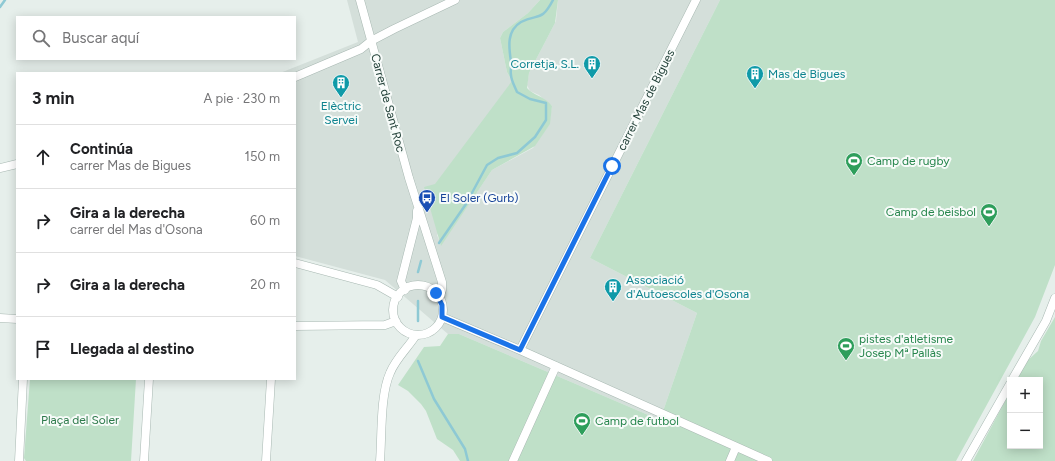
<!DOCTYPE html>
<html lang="es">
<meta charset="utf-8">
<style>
body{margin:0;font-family:Figtree,sans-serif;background:#f6f6f6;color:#202124}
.controls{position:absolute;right:12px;bottom:12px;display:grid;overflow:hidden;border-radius:0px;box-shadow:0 2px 10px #0003}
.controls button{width:36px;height:36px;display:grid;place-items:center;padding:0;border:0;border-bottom:1px solid #e0e0e0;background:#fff;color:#202124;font:20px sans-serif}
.stop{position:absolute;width:12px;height:12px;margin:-9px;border:3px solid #1a73e8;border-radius:50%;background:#fff}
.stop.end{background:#1a73e8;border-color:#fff;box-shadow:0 1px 4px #0008}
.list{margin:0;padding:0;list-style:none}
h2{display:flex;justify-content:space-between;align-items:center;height:52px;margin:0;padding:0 16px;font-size:17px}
h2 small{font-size:13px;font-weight:400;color:#757577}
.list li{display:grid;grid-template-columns:26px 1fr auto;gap:12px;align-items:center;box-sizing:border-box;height:64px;padding:0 16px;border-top:1px solid #e0e0e0}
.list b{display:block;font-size:15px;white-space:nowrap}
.list p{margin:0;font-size:13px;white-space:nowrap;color:#757577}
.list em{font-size:13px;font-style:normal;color:#757577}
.icon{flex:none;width:22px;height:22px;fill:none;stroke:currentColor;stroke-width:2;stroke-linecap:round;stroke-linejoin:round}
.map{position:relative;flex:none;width:1055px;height:461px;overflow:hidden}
.search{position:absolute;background:#fff;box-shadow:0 2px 10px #0003;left:16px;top:16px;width:280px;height:44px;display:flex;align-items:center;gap:10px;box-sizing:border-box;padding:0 14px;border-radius:0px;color:#757577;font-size:15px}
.panel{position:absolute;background:#fff;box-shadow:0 2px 10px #0003;left:16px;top:72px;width:280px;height:308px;border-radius:0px}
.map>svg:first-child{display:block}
</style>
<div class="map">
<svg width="1055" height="461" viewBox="0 0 1055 461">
<rect width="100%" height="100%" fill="#e6efeb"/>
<path fill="#d4dfda" d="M 347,0 L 540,0 L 528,13 L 503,32 L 500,38 L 507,72 L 512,81 L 495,157 L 437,235 L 441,245 L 492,170 L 533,148 L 549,125 L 552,106 L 539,95 L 530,91 L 527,85 L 529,73 L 556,21 L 558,0 L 720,0 L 590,258 L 697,313 L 660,420 L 459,334 L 448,334 L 385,280 L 295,256 L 295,73 L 280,73 L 358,42 Z"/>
<path fill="#bfe0c8" d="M 540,0 L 558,0 L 555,23 L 529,73 L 527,88 C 532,95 545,96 552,106 L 550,124 L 535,146 L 492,170 L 441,246 L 424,187 L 435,184 L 512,81 L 507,72 L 500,38 L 503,32 L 528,13 Z
M 720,0 L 1055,0 L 1055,265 L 1035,317 L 956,461 L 460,461 L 453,450 L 437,439 L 426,411 L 421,404 L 408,391 L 398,385 L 424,347 L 440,346 L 448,334 L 459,334 L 660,420 L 697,313 L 590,258 Z
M 1055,317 L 1055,461 L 973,461 L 1010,392 L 1010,446 L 1040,446 L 1040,380 L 1016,380 L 1027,361 L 1038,351 L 1041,341 Z
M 30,379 L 136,379 L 131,461 L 26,461 L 24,458 Z"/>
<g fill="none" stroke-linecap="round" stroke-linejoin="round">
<path stroke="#8ec9d4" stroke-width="2.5" d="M 0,7 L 5,0
M 439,243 L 466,204 L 487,165 L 498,158 L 517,153 L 535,137 L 546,120 L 546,103 L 530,99 L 517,92 C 515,87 511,80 511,75 C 510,70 512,66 511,62 C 509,48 506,31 521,22 C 538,13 541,23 553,0
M 418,272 L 421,261
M 418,301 L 418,321
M 418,361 L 434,399 L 465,449 L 468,461"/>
<defs>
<path id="street" d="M 360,0 L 409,178 L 442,282 L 442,290 L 439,297
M 295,77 L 361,49 L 371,41 L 394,29 L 455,0
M 0,168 L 17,164
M 295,263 L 377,285 L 398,297
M393 310a25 25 0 1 1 50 0a25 25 0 1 1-50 0Z
M 405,290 L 401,281 L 417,218 L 417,211
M 442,317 L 520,350 L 768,461
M 0,318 L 17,319
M 295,326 L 385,325 L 396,321
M 520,350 L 696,0
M 1012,380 L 1046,321 L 1055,298
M 19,461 L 23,379
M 144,461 L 149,379
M 266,461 L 271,379
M 380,461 C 382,436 380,395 390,373 C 396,358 408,348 416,335
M 513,461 L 556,366
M 730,461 L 736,447
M 966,461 L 1010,384"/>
</defs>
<use href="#street" stroke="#a8b8b2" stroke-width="9"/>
<use href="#street" stroke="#fff" stroke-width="8"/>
</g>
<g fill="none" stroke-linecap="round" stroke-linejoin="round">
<path stroke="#1a73e8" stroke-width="5" d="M 436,293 L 442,305 L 442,317 L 520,350 L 612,166"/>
</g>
<defs>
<symbol id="building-pin" viewBox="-11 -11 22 30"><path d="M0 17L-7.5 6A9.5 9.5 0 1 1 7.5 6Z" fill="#0f9aa8" stroke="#f7fbf9"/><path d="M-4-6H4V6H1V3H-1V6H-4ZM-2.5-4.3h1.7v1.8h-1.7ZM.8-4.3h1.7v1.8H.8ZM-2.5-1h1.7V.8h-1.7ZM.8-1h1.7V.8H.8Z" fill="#fff"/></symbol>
<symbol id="stadium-pin" viewBox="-11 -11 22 30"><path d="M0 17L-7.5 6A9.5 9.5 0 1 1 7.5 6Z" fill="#2e9e5b" stroke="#f7fbf9"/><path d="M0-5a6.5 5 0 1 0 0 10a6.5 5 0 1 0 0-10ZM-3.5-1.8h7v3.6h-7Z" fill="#fff"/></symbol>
<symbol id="bus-pin" viewBox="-11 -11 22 30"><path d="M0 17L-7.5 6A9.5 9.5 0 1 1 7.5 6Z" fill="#1a4fb4" stroke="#f7fbf9"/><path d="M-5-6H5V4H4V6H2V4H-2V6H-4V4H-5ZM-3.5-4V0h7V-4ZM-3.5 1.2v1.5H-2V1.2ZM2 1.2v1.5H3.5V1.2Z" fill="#fff"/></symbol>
</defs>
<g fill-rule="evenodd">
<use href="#building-pin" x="582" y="54" width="20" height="27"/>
<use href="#building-pin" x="745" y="64" width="20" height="27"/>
<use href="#building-pin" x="331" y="73" width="20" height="27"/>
<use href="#stadium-pin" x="844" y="151" width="20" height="27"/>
<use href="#bus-pin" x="417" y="188" width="20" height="27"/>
<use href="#stadium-pin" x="979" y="202" width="20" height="27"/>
<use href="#building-pin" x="603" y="277" width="20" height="27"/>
<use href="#stadium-pin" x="836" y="336" width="20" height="27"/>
<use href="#stadium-pin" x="572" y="411" width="20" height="27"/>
</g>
<g text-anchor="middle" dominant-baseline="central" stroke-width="4" stroke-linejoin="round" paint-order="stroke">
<g font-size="12" fill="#0d838f" stroke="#f7fbf9" text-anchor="start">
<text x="579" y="64" text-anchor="end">Corretja, S.L.</text>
<text x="768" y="74">Mas de Bigues</text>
<text x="341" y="106" text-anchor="middle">Elèctric<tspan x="341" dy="14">Servei</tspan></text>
<text x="626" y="280">Associació<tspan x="626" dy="14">d'Autoescoles d'Osona</tspan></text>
</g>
<g font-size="12" fill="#24423a" stroke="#f7fbf9">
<text transform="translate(646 100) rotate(-63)">carrer Mas de Bigues</text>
<text transform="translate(388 103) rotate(75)">Carrer de Sant Roc</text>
</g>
<g font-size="12" fill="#27864d" stroke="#f7fbf9" text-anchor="start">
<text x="867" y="161">Camp de rugby</text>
<text x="976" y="212" text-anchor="end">Camp de beisbol</text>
<text x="859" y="339">pistes d'atletisme<tspan x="859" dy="14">Josep Mª Pallàs</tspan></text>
<text x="595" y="421">Camp de futbol</text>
</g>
<g font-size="12" fill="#164399" stroke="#f7fbf9" text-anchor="start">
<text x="440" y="198">El Soler (Gurb)</text>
</g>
<g font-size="12" fill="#2d7a4b" stroke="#f7fbf9">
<text x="80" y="420">Plaça del Soler</text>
</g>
</g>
</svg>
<div class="controls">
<button>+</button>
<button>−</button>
</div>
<div class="stop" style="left:612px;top:166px"></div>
<div class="stop end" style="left:436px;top:293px"></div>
<div class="search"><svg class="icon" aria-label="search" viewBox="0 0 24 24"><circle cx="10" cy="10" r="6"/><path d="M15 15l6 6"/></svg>Buscar aquí</div>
<section class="panel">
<h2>3 min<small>A pie · 230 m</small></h2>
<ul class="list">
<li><svg class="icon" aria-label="ahead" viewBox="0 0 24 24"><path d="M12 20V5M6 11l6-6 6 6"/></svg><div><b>Continúa</b><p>carrer Mas de Bigues</p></div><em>150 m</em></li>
<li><svg class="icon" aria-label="right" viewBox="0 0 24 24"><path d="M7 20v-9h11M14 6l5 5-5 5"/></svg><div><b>Gira a la derecha</b><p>carrer del Mas d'Osona</p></div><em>60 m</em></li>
<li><svg class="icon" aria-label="right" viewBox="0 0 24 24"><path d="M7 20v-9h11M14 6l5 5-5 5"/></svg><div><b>Gira a la derecha</b></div><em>20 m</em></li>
<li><svg class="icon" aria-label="arrive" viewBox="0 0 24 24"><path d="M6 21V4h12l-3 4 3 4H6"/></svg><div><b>Llegada al destino</b></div></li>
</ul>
</section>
</div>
